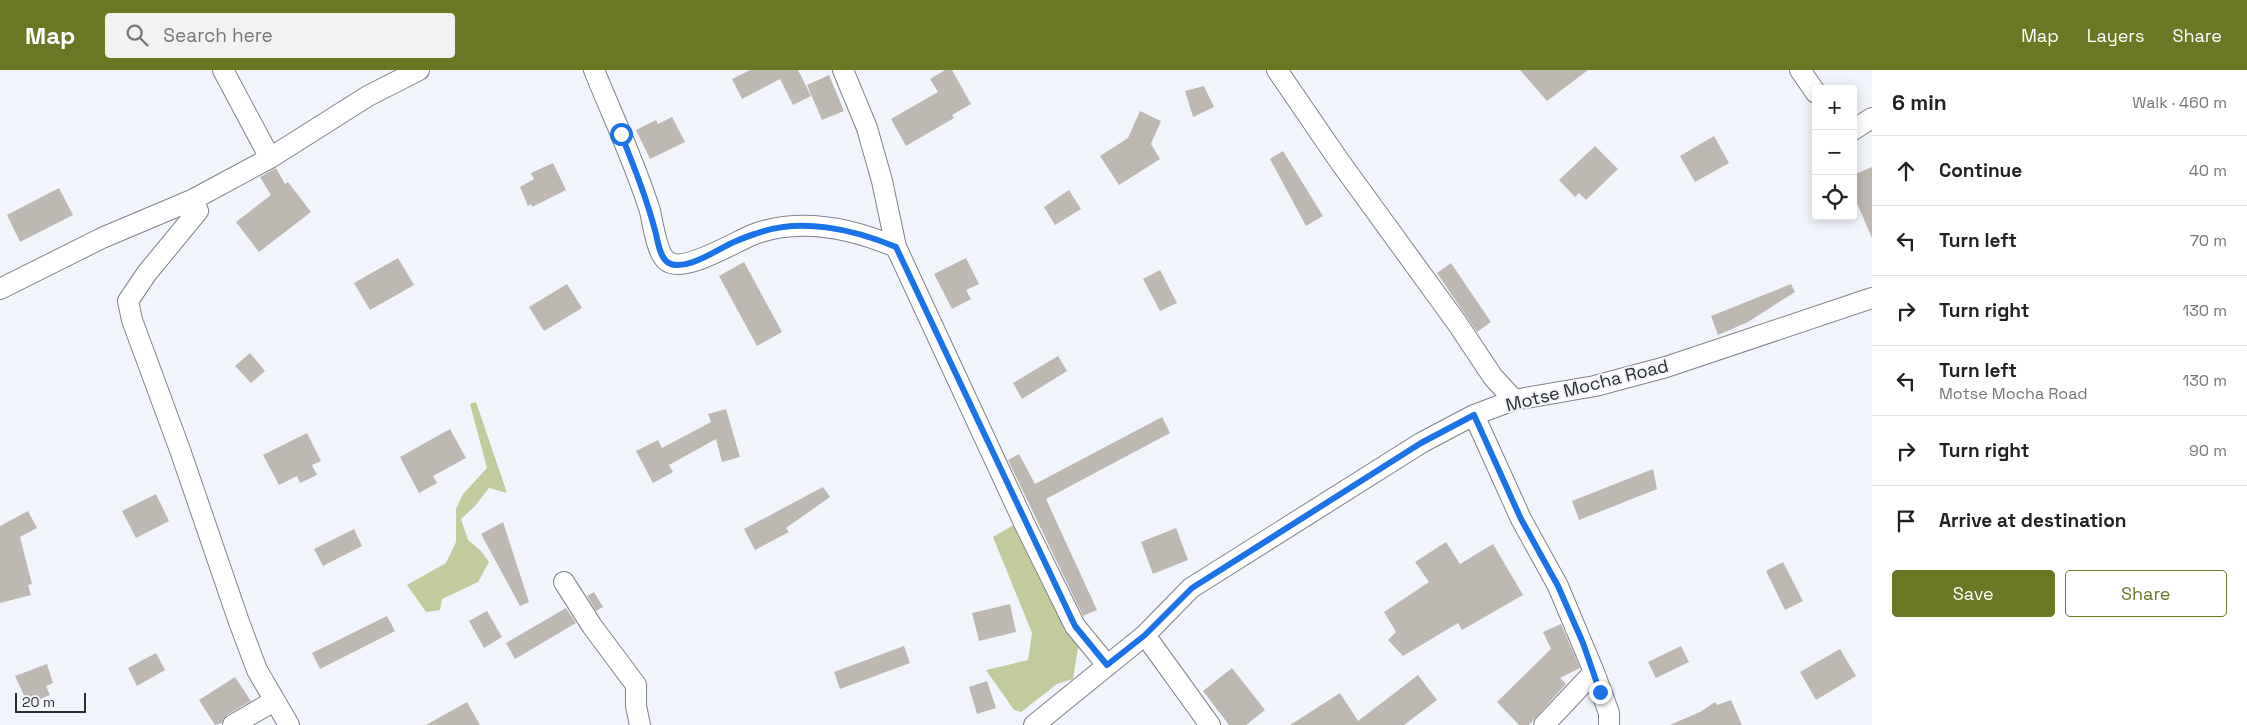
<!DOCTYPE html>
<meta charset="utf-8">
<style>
body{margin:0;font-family:"Space Grotesk",sans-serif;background:#f2f2f2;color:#222}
.controls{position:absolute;right:15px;top:15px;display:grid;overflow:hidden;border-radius:5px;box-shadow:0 2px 12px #0003}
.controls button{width:45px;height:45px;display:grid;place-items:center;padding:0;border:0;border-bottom:1px solid #e0e0e0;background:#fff;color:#222;font:25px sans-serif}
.scale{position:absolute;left:15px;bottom:12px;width:71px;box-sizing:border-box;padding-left:5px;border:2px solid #2b2c2f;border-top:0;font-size:14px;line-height:18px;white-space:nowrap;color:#2b2c2f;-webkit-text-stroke:4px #f2f4fc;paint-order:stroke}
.stop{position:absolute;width:15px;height:15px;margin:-11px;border:4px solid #1a73e8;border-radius:50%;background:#fff}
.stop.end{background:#1a73e8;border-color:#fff;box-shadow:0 1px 5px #0008}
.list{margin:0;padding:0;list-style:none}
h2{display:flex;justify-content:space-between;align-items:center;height:65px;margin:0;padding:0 20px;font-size:21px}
h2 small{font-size:16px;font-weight:400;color:#767676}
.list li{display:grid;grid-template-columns:32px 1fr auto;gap:15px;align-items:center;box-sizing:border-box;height:70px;padding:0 20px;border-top:1px solid #e0e0e0}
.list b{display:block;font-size:19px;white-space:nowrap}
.list p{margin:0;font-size:16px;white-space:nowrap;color:#767676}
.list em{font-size:16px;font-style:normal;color:#767676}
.actions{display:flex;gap:10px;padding:15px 20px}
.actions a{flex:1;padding:11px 0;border:1px solid #6a7724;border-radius:5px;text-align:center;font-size:18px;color:#6a7724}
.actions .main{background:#6a7724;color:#fff}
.icon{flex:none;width:28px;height:28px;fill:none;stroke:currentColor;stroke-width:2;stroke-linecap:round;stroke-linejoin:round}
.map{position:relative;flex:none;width:1872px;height:655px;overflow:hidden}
header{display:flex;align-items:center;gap:30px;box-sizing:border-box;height:70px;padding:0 25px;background:#6a7724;color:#fff}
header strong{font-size:24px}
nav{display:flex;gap:28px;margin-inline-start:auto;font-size:18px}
.search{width:350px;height:45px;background:#f2f2f2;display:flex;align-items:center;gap:12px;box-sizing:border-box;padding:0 18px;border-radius:5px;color:#767676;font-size:19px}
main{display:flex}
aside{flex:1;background:#fff}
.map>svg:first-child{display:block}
</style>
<header>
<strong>Map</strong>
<div class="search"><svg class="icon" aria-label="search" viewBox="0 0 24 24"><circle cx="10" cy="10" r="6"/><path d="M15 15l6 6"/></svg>Search here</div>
<nav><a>Map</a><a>Layers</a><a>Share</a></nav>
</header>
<main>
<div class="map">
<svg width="1872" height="655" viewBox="0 0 1872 655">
<rect width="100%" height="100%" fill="#f2f4fc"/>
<path fill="#c1cb9b" d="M 476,332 L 507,423 L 489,418 L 475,436 L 461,449 L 468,470 L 481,481 L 489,492 L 478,512 L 442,529 L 440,540 L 426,542 L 407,515 L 446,493 L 456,472 L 456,439 L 463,424 L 487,398 L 470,334 Z
M 1015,454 L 1079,572 L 1073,609 L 1057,614 L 1021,642 L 1014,640 L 986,600 L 1028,590 L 1032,563 L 993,467 Z"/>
<path fill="#beb8b2" d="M 750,0 L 798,0 L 811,26 L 793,35 L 780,9 L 742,29 L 732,9 Z
M 945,0 L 952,0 L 971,34 L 952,45 L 954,48 L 906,76 L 891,49 L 938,22 L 930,9 Z
M 1520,0 L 1588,0 L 1547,31 Z
M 829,5 L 844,41 L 822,50 L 807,15 Z
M 1204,16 L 1214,37 L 1193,47 L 1185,21 Z
M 1140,41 L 1161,51 L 1151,74 L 1160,89 L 1119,115 L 1100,86 L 1128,68 Z
M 672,47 L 685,72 L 650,89 L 636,60 L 656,50 L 658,54 Z
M 1714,66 L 1729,93 L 1695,112 L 1680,86 Z
M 1595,76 L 1618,99 L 1586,130 L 1579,123 L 1575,127 L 1559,110 Z
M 1283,81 L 1323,146 L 1306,156 L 1270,89 Z
M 553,93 L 566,120 L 532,137 L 531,134 L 528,136 L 520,117 L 534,109 L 531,103 Z
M 1872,97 L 1872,168 L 1853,124 L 1853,105 Z
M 276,98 L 285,114 L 288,112 L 311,142 L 259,182 L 236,152 L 271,125 L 260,107 Z
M 59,118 L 73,145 L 20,172 L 7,145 Z
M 1069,120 L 1081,139 L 1055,155 L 1044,137 Z
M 398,188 L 414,215 L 370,240 L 354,213 Z
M 966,188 L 979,214 L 966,220 L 971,229 L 952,239 L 934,204 Z
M 744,192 L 782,262 L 757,276 L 719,206 Z
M 1451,193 L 1491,252 L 1477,262 L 1437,203 Z
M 1160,200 L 1177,233 L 1160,241 L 1143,209 Z
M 567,214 L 582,238 L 544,261 L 529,237 Z
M 1791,214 L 1795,222 L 1748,252 L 1718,265 L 1711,246 Z
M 250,283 L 265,301 L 251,313 L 235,296 Z
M 1058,286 L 1067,301 L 1022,329 L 1013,313 Z
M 726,339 L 740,387 L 722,392 L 716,369 L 669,395 L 673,402 L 653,413 L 636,381 L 658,370 L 662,378 L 711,352 L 708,344 Z
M 1162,347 L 1170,363 L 1046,429 L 1097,540 L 1083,546 L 1008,390 L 1019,384 L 1035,414 Z
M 450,359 L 466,388 L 433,406 L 437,413 L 419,423 L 400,387 Z
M 307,363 L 321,391 L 312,395 L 317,405 L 300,413 L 297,406 L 279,415 L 263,385 Z
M 1653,399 L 1657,419 L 1579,450 L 1572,431 Z
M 823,417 L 830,427 L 786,458 L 789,462 L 755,480 L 744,459 Z
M 156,424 L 169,451 L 136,468 L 122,441 Z
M 28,441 L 37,458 L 20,467 L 32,514 L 28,515 L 31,525 L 0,533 L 0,456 Z
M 503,452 L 529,532 L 520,536 L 481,464 Z
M 1176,458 L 1188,490 L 1153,504 L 1141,472 Z
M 354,459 L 362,476 L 323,496 L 314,479 Z
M 1446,472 L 1460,494 L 1493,474 L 1523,525 L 1462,560 L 1458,553 L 1403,586 L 1388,570 L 1396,562 L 1384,542 L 1429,512 L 1415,492 Z
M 1783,492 L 1803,531 L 1785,540 L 1766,501 Z
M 594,522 L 603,537 L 596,541 L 587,526 Z
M 1010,534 L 1016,562 L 979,571 L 972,543 Z
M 566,538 L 576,553 L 515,589 L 506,573 Z
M 487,541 L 502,567 L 484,578 L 469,551 Z
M 387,546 L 395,561 L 320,599 L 312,583 Z
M 1561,554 L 1580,598 L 1560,608 L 1566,614 L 1529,655 L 1519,655 L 1497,632 L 1551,579 L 1543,562 Z
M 904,576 L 910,593 L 840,619 L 834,602 Z
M 1681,576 L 1689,592 L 1656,608 L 1648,592 Z
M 1840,579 L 1856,606 L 1816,630 L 1800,602 Z
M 156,583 L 165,600 L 137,616 L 128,598 Z
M 47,594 L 53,613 L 46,616 L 50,625 L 28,634 L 15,606 Z
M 1232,598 L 1265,640 L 1246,655 L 1229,655 L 1203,621 Z
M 1418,605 L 1437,630 L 1404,655 L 1290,655 L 1340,623 L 1358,651 Z
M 235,607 L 251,631 L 227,645 L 222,653 L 215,655 L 199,630 Z
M 987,611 L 996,638 L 977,644 L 969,617 Z
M 1731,630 L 1742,655 L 1670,655 L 1700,642 L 1715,632 L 1717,635 Z
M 467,632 L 480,655 L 426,655 Z"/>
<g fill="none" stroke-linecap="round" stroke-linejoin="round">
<defs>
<path id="minor" d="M 223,0 L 270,88
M 594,0 C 613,47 635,93 650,141 C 653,154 657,184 667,191 C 683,204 735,172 752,165 C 798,147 851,158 896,177 L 1025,455 L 1075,556 L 1107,595
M 843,0 L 867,58 L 882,111 L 896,177
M 1277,0 L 1340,92 L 1457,253 L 1493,307 L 1514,330
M 1800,0 L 1816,23
M 1853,60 L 1872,48
M 192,130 L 198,141 L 147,203 L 128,231 L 132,250 L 180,380 L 239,552 L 257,600 L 289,655
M 0,219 L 102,168 L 192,130 L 270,88 L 368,26 L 419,0
M 1474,345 L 1521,449 L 1558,516 L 1594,602 L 1544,655
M 564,512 L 592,556 L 636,615 L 636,636 L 640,655
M 1145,565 L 1210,655
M 1594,602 L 1609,643 L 1609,655
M 233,655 L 274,631
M 1034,655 L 1145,565 L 1191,518 L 1421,373 L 1474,345 L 1514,330 L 1595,316 L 1666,297 L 1872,228"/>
</defs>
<use href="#minor" stroke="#808289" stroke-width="22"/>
<use href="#minor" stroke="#fff" stroke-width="20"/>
</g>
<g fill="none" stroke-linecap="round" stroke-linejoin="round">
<path stroke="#1a73e8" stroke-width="6" d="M 621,64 C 634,97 647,129 656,164 C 658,173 660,186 667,192 C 684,204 719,178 734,172 C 741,169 748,166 755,164 C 800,147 853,159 896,177 L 1075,556 L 1107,595 L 1145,565 L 1192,518 L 1421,373 L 1474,345 L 1521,449 L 1558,516 L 1583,573 L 1600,622"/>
</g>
<g text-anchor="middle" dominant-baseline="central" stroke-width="4" stroke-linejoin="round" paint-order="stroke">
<g font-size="18" fill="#2b2c2f" stroke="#f2f4fc">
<text transform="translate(1587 315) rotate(-14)">Motse Mocha Road</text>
</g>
</g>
</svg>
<div class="controls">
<button>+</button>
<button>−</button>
<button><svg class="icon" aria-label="locate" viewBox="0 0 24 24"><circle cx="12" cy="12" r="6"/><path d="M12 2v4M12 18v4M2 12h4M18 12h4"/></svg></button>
</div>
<div class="scale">20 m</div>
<div class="stop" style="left:621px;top:64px"></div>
<div class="stop end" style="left:1600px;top:622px"></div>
</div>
<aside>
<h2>6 min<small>Walk · 460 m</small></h2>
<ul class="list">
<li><svg class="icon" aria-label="ahead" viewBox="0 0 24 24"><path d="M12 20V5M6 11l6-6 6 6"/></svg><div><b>Continue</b></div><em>40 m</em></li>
<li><svg class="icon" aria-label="left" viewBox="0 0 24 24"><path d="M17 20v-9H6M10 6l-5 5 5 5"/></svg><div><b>Turn left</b></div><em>70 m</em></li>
<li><svg class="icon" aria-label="right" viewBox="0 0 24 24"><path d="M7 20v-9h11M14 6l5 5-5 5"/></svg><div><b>Turn right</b></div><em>130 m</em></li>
<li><svg class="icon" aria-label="left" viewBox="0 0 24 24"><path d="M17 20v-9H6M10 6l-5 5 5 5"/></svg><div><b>Turn left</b><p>Motse Mocha Road</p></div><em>130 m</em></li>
<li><svg class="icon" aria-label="right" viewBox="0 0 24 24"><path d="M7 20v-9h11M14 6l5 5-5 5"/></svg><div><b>Turn right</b></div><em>90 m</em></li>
<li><svg class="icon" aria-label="arrive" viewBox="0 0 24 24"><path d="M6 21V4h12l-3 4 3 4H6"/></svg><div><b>Arrive at destination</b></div></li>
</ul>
<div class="actions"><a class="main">Save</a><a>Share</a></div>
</aside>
</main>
